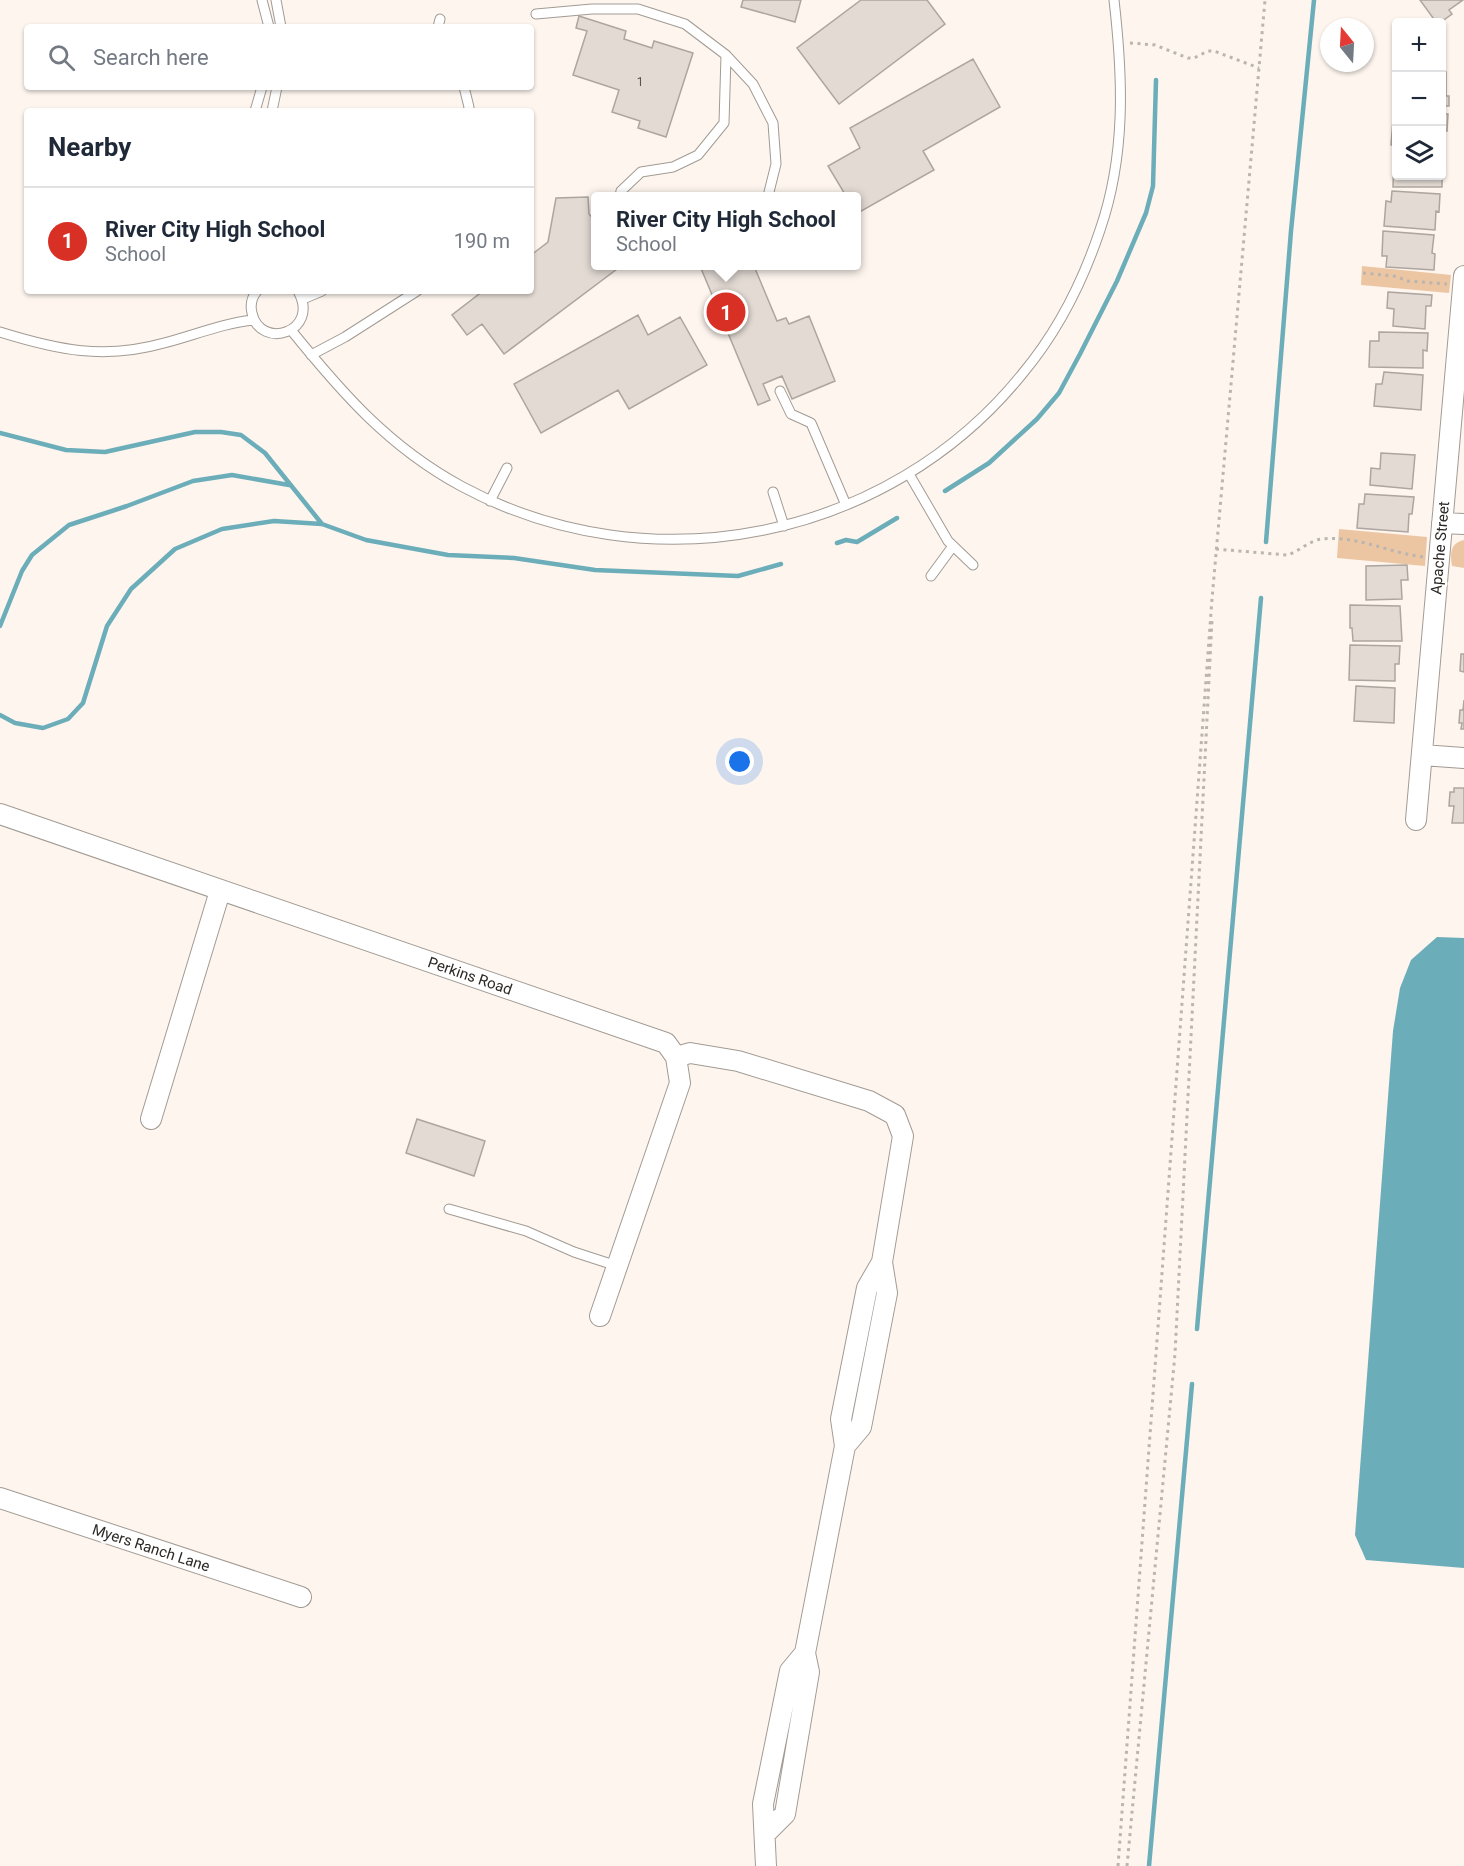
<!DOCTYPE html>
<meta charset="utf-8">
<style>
body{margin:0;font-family:Roboto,sans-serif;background:#f6f6f7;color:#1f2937}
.controls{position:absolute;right:18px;top:18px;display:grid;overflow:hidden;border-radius:6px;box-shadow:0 2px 4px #0004}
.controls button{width:54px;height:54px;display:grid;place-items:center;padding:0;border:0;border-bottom:2px solid #e0e1e3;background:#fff;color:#1f2937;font:30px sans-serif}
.compass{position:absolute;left:1320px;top:18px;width:54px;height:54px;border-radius:50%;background:#fff;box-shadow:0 2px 4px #0004;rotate:342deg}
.you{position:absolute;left:740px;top:762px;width:21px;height:21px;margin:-15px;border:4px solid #fff;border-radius:50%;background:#1a73e8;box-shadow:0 0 0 9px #1a73e833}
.badge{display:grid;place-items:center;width:39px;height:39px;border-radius:50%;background:#d93025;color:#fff;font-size:20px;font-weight:700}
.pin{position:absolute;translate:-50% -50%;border:3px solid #fff;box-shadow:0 2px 6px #0006}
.popup{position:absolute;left:591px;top:192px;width:270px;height:78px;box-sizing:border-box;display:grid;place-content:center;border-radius:6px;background:#fff;filter:drop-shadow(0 2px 4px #0005);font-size:20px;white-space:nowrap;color:#747a83}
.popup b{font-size:22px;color:#1f2937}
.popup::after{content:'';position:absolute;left:50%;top:100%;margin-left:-12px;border:12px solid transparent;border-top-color:#fff}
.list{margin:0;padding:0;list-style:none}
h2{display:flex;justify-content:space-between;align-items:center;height:78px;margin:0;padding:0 24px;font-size:26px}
h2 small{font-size:20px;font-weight:400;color:#747a83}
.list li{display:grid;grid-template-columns:39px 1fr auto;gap:18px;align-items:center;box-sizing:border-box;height:108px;padding:0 24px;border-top:2px solid #e0e1e3}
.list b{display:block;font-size:22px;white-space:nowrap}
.list p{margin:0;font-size:20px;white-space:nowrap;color:#747a83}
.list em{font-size:20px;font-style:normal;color:#747a83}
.icon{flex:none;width:33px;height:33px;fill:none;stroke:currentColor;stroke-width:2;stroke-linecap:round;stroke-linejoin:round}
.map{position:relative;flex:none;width:1464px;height:1866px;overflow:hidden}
.search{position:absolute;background:#fff;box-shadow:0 2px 4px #0004;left:24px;top:24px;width:510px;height:66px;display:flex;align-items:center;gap:15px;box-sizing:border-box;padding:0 21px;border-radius:6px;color:#747a83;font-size:22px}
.panel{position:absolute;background:#fff;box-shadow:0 2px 4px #0004;left:24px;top:108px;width:510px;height:186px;border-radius:6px}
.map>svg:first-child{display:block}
</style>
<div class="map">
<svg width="1464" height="1866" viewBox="0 0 1464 1866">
<rect width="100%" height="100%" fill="#fdf5ee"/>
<path fill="#ecc6a2" d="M 1362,266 L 1451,275 L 1449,293 L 1361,285 Z
M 1339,529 L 1427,537 L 1425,566 L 1337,558 Z
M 1464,540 L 1464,568 L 1452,566 C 1450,554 1450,543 1464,540 Z"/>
<path fill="#6cadba" d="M 1437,937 L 1464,938 L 1464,1568 L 1366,1560 L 1355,1535 L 1393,1031 L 1400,988 L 1411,960 Z"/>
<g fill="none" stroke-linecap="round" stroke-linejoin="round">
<path stroke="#6cadba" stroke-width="4.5" d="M 0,433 L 66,450 L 105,452 L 195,432 L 221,432 L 241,435 L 265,453 L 322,524
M 945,491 L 989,463 L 1037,419 L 1059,393 L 1080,354 L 1117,281 L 1146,213 L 1153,186 L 1156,80
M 1266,542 L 1291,231 L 1314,0
M 837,543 L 846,540 L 857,542 L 897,518
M 0,626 L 22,571 L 32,555 L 69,525 L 127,506 L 193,481 L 232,475 L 289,485
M 0,715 L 15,723 L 43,728 L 68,719 L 83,703 L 107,626 L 131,589 L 175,549 L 222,529 L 274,521 L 322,524 L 366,540 L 448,555 L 514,558 L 595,570 L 738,576 L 781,564
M 1197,1329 L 1261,598
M 1149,1866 L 1192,1384"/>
</g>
<path fill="#e2dad3" stroke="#ada59f" stroke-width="1.5" d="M 743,0 L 801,0 L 795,22 L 741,7 Z
M 861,0 L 927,0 L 945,24 L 839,104 L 797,48 Z
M 1420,0 L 1463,0 L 1449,10 L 1452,14 L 1441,22 L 1436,22 Z
M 579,16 L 626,31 L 624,39 L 652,48 L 654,41 L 693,53 L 666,137 L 638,128 L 640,121 L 612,112 L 619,90 L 573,75 L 587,31 L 576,28 Z
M 973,59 L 1000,107 L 923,151 L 934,170 L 856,214 L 856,196 L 846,196 L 828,166 L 860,148 L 850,128 Z
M 1442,72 L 1446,72 L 1446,96 L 1449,96 L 1449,106 L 1442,106 Z
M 1442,114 L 1448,114 L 1447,131 L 1443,130 L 1442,148 Z
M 1393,120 L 1396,120 L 1396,146 L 1391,145 Z
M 1394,152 L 1396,152 L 1396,176 L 1442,176 L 1442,153 L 1442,187 L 1393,187 Z
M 1392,191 L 1440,194 L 1439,212 L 1436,211 L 1435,230 L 1384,226 L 1386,201 L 1391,202 Z
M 588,197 L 589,214 L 596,222 L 596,266 L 621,266 L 504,354 L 482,324 L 467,335 L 452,315 L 483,291 L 531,291 L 531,255 L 548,242 L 556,198 Z
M 1383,231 L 1434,235 L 1432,253 L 1435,254 L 1434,270 L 1386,267 L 1387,256 L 1382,256 Z
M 700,266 L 754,266 L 777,321 L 786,318 L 789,324 L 809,316 L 835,381 L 792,399 L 782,376 L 763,384 L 770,400 L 758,405 Z
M 1388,292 L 1432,295 L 1431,306 L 1426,306 L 1425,329 L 1393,326 L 1394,309 L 1387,308 Z
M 638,315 L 648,335 L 680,317 L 707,365 L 629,409 L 618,390 L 541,433 L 514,384 Z
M 1379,332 L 1428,333 L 1427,351 L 1423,350 L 1423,368 L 1369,367 L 1370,341 L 1379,341 Z
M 1384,372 L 1423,375 L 1421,410 L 1374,406 L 1376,384 L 1382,384 Z
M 1381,453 L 1415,455 L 1412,489 L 1370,485 L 1371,468 L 1380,469 Z
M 1365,494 L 1414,497 L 1412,514 L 1409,514 L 1408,532 L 1357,528 L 1359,504 L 1364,504 Z
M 1407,565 L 1408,580 L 1401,580 L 1402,599 L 1366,600 L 1366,566 Z
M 1350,605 L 1400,606 L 1402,641 L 1353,641 L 1352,628 L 1350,628 Z
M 1350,645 L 1400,646 L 1399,664 L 1395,664 L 1395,681 L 1349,680 Z
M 1461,654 L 1464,654 L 1464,672 L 1460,671 Z
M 1356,686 L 1395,688 L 1394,723 L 1354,721 Z
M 1464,700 L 1464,729 L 1461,729 L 1462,723 L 1459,723 L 1460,710 L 1463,710 Z
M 1454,788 L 1464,788 L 1464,823 L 1452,823 L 1454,806 L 1449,806 L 1450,792 L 1454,792 Z
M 417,1119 L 485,1141 L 474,1176 L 406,1153 Z"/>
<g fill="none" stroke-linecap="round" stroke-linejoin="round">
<defs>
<path id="service" d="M 262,0 L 269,27
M 276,0 L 281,27
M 536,14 L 592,9 L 638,9 L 685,24 L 726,55 L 753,84 L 773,123 L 776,164 L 768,196
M 438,27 L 440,19
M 464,87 L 469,107 L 468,111
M 255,111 L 262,87
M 272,111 L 277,87
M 620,196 L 621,191 L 641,172 L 673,167 L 698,155 L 724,123 L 726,55
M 257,291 C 252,297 250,305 252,313 C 260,351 321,332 298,291
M 303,299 L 322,291
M 291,330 C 342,393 389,447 461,486 C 650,588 889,540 1023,373 C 1058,331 1083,281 1100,230 C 1126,155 1123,78 1114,0
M 0,332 C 58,350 104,360 164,343 C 195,335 223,323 254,320
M 311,355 L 345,337 L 417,291
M 780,391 L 791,414 L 811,423 L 846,505
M 909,474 L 948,541 L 973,565
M 773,492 L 784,526
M 490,501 L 507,468
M 931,576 L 953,546
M 449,1209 L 526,1231 L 574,1252 L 617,1266"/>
<path id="minor" d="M 1442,523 L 1464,524
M 1422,755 L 1464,758
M 0,814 L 666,1043 L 676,1057 L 680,1083 L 600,1316
M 1416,820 L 1464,276
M 676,1057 L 690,1053 L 738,1061 L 869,1101 L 895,1115 L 903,1136 L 882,1262 L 867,1288 L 841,1419 L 845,1446 L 805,1653 L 809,1672 L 785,1814 L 765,1834
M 151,1119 L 220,891
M 845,1446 L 861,1427 L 887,1293 L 882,1262
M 0,1498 L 301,1597
M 766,1866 L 763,1804 L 790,1671 L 805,1653"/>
</defs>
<use href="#service" stroke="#a29b94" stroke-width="11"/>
<use href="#minor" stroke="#a29b94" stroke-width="22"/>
<path stroke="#bbb5af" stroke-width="3" stroke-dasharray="3 4.5" stroke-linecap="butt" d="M 1130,43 L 1155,45 L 1188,58 L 1194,58 L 1208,51 L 1214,51 L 1259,68
M 1363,273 L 1394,276 L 1408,281 L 1447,284
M 1216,549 L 1287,555 C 1298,552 1309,541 1321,539 C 1357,535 1389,553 1424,557
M 1118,1866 L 1212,599 L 1265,0
M 1127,1866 L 1175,1354 L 1212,620"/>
<use href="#service" stroke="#fff" stroke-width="9"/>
<use href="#minor" stroke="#fff" stroke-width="20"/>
</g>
<g text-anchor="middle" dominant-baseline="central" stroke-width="5" stroke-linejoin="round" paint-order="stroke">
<g font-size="12" fill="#595451">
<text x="640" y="82">1</text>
</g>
<g font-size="15" fill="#2b2826" stroke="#fff">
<text transform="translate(1440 548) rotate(-85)">Apache Street</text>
<text transform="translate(470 976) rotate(19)">Perkins Road</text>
<text transform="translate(151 1548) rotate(18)">Myers Ranch Lane</text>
</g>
</g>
</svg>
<div class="controls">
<button>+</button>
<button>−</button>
<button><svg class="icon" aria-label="layers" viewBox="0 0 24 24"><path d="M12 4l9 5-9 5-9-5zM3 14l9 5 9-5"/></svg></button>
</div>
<svg class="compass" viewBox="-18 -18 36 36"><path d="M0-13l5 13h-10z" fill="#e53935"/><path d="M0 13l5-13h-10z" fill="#747a83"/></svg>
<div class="you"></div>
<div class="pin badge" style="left:726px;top:312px">1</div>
<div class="popup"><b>River City High School</b>School</div>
<div class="search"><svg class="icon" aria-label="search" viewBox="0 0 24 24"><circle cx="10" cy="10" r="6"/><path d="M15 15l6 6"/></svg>Search here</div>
<section class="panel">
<h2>Nearby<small></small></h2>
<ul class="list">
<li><span class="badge">1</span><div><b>River City High School</b><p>School</p></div><em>190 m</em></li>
</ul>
</section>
</div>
